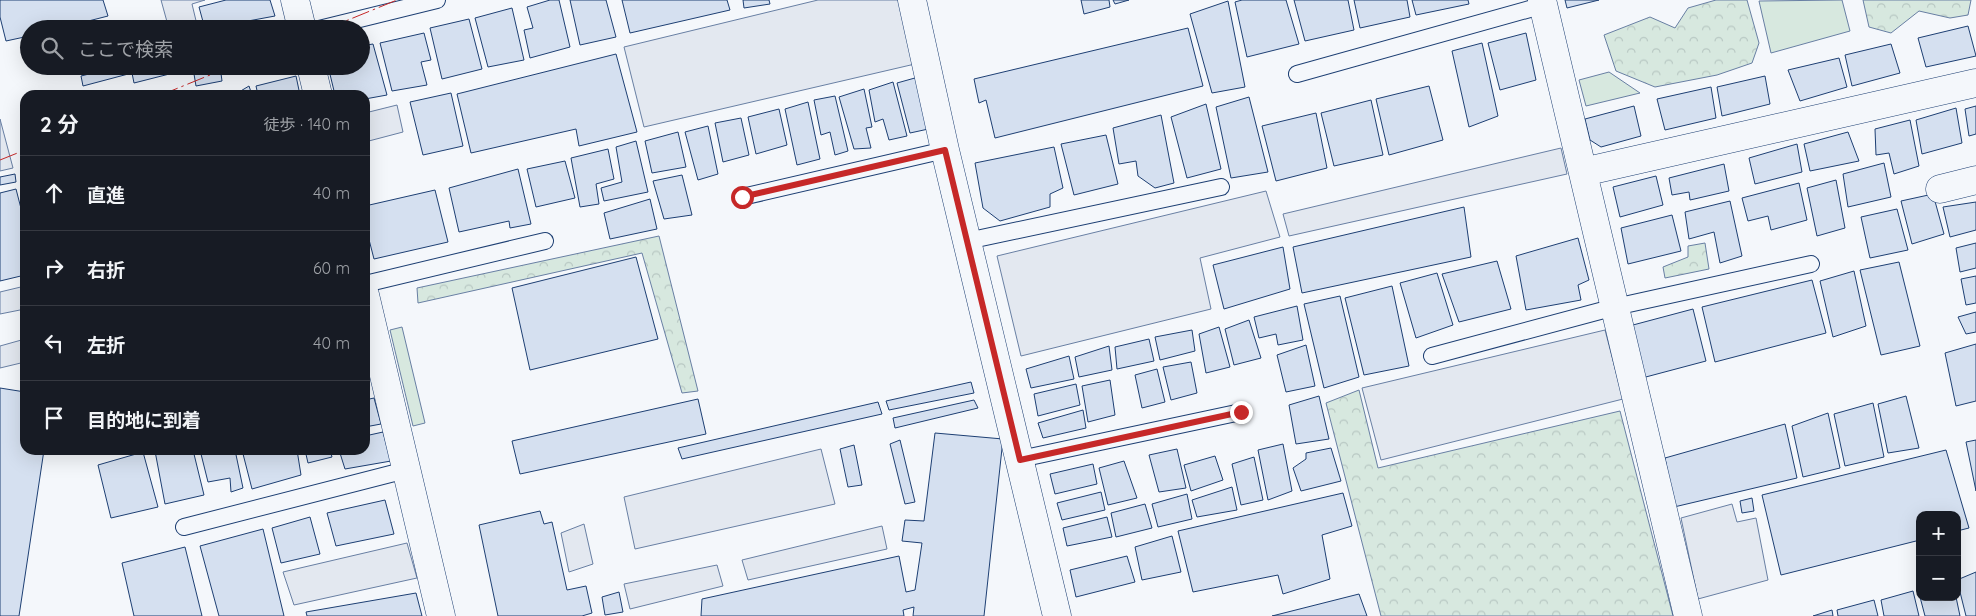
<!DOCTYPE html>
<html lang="ja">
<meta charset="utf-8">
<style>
body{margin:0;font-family:Quicksand,"Noto Sans JP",sans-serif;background:#242831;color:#f1f3f6}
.controls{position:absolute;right:15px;bottom:15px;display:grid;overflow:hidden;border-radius:10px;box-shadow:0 5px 20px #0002}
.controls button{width:45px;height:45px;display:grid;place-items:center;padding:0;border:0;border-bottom:1px solid #363941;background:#171b24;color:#f1f3f6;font:25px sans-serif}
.stop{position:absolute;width:15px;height:15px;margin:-11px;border:4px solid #c62828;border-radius:50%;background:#fff}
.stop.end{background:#c62828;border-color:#fff;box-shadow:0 1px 5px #0008}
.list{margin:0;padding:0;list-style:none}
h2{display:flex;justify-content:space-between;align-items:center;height:65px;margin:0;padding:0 20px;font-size:21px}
h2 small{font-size:16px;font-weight:400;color:#9ea1a6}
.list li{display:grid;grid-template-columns:32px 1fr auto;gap:15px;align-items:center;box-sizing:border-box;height:75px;padding:0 20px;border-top:1px solid #363941}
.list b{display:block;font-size:19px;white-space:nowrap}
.list em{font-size:16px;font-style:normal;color:#9ea1a6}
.icon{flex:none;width:28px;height:28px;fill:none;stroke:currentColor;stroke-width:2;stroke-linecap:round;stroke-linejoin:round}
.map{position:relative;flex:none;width:1976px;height:616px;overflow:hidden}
.search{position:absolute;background:#171b24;box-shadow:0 5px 20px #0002;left:20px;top:20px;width:350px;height:55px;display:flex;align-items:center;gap:12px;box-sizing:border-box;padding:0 18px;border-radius:28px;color:#9ea1a6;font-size:19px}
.panel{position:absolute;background:#171b24;box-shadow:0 5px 20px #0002;left:20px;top:90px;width:350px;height:365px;border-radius:15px}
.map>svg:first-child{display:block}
</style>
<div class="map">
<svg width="1976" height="616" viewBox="0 0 1976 616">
<defs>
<pattern id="forest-crowns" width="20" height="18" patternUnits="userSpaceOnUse" patternTransform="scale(1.25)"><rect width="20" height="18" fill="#d7e8df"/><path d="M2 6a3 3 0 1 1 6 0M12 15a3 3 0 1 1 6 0" fill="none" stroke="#b8c8c3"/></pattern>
</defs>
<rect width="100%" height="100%" fill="#f4f7fb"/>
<path fill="#d7e8df" stroke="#687fa3" d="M 1842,0 L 1850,31 L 1771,53 L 1759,1 Z
M 1609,72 L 1640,93 L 1586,106 L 1579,80 Z
M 402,327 L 425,423 L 413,426 L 390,330 Z"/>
<path fill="url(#forest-crowns)" stroke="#687fa3" d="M 1716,0 L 1747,0 L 1759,43 L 1752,63 L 1717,75 L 1655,87 L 1616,71 L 1604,35 L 1650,17 L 1675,28 L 1688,8 Z
M 1863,0 L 1971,0 L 1968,15 L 1950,18 L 1919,11 L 1891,33 L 1869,27 Z
M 659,236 L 698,391 L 682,393 L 642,253 L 418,303 L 417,288 Z
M 1705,243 L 1709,269 L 1665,278 L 1663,267 L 1688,257 L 1688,246 Z
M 1359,390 L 1378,468 L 1620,411 L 1673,616 L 1381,616 L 1326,403 Z"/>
<path fill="#e3e8f0" stroke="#687fa3" d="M 161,0 L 205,0 L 192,4 L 198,29 L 169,29 Z
M 818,0 L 900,0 L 915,64 L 644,127 L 624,47 Z
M 397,105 L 403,132 L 365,142 L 365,113 Z
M 0,119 L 13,168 L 0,171 Z
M 1561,148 L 1567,174 L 1289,236 L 1283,214 Z
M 1266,191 L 1280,237 L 1200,258 L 1211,309 L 1021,356 L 997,256 Z
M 25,286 L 25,309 L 0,314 L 0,292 Z
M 1605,330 L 1623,399 L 1381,460 L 1362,388 Z
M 25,339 L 25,362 L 0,368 L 0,346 Z
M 821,449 L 835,504 L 635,549 L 624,497 Z
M 1732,504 L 1737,522 L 1756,518 L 1768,580 L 1698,599 L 1681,518 Z
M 584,524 L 593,564 L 569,572 L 561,533 Z
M 882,526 L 887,549 L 748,580 L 742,560 Z
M 407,543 L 417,578 L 294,605 L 283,572 Z
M 717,565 L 723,586 L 630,609 L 624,584 Z"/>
<path fill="#d5e0f0" stroke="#1d3f73" d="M 0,0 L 103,0 L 108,16 L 57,29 L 29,29 L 29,36 L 6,41 L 0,17 Z
M 226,0 L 270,0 L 275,16 L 205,29 L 199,7 Z
M 550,0 L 559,0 L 570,47 L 530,58 L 524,30 L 533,28 L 527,7 Z
M 570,0 L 606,0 L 616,37 L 580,45 Z
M 622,0 L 727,0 L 730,10 L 630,33 Z
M 743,0 L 769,0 L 770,4 L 744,8 Z
M 1081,0 L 1109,0 L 1110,7 L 1084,14 Z
M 1113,0 L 1129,0 L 1115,4 Z
M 1242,0 L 1286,0 L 1299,44 L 1247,57 L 1235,2 Z
M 1294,0 L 1348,0 L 1354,30 L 1305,41 Z
M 1354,0 L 1407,0 L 1410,17 L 1360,28 Z
M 1412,0 L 1468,0 L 1469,4 L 1416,15 Z
M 1565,0 L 1599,0 L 1567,8 Z
M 1228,1 L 1245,87 L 1212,93 L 1190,14 Z
M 512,8 L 524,60 L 488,67 L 475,18 Z
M 469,19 L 482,69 L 442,79 L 430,28 Z
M 1968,26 L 1976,56 L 1926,67 L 1918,38 Z
M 1188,28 L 1203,86 L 995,138 L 986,100 L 979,103 L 974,79 Z
M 424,33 L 431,60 L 421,62 L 427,85 L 392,91 L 380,43 Z
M 1526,33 L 1536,80 L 1500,90 L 1488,43 Z
M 1482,43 L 1498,116 L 1469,127 L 1452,51 Z
M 373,44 L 387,95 L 365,99 L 365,95 L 335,95 L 328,66 L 361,66 L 361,46 Z
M 1891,44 L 1900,73 L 1852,86 L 1845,55 Z
M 616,54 L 637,132 L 579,146 L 576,129 L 471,153 L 457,94 Z
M 1839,58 L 1847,87 L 1800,101 L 1788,70 Z
M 121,66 L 220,66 L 222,81 L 196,86 L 193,68 L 134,83 L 132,73 L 83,86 L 81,76 Z
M 265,66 L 291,66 L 265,70 Z
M 296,76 L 300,95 L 258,95 L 256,86 Z
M 922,76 L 933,128 L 910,133 L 897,83 Z
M 1765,76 L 1770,104 L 1722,116 L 1717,87 Z
M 893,82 L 907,136 L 889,140 L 883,119 L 875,122 L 869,90 Z
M 249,86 L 252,95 L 234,95 Z
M 1429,86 L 1443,140 L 1389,155 L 1376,99 Z
M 1711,87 L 1716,118 L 1665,130 L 1657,99 Z
M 864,89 L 872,127 L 866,128 L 871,148 L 854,149 L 839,97 Z
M 451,93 L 463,146 L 423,155 L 410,102 Z
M 835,96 L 848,151 L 835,155 L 830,132 L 821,135 L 814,100 Z
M 1249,97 L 1268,172 L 1231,178 L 1216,107 Z
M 1371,100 L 1383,155 L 1334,166 L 1321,113 Z
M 808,102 L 820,159 L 797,165 L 785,109 Z
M 1206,104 L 1221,169 L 1187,178 L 1171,117 Z
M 1634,106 L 1641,136 L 1601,147 L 1590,140 L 1585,119 Z
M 1976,106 L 1976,134 L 1969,136 L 1965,109 Z
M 1956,108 L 1962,143 L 1922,154 L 1916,120 Z
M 779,109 L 787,145 L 756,154 L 748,117 Z
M 1316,113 L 1327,168 L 1276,181 L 1262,126 Z
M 1161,115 L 1174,183 L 1155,188 L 1138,176 L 1136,161 L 1119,164 L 1113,128 Z
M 741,118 L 749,155 L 723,162 L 715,123 Z
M 1910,120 L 1919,166 L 1894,174 L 1889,153 L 1876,155 L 1875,129 Z
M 708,126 L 718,174 L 698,180 L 685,132 Z
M 678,132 L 686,167 L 652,173 L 645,141 Z
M 1848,132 L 1859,161 L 1810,171 L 1804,144 Z
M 1106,135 L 1118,184 L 1074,195 L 1061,144 Z
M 636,141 L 648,192 L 604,201 L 601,188 L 622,182 L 616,147 Z
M 1797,144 L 1802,172 L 1755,184 L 1749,158 Z
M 1054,147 L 1063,188 L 1050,194 L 1050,207 L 1000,221 L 983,208 L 975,163 Z
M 608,149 L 614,179 L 596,184 L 599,204 L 580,207 L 571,158 Z
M 565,161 L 575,198 L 536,207 L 527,169 Z
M 1884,163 L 1891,197 L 1848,207 L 1843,174 Z
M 1724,164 L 1729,191 L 1690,200 L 1689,192 L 1672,195 L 1669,178 Z
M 518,169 L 531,224 L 510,228 L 509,221 L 459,232 L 449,188 Z
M 15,174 L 16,182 L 0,185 L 0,177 Z
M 682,175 L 692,215 L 664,219 L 653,181 Z
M 1656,176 L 1663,205 L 1620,217 L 1613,187 Z
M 1836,180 L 1845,228 L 1817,236 L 1807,188 Z
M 1799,183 L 1807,220 L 1771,230 L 1768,216 L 1748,221 L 1742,198 Z
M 16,189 L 25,224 L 25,275 L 0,281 L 0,193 Z
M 435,190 L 448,242 L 374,259 L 365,224 L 365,206 Z
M 1933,194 L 1944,234 L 1912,244 L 1901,201 Z
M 650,199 L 657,229 L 610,239 L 604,213 Z
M 1730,201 L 1742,256 L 1720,263 L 1714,232 L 1689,239 L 1685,212 Z
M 1976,202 L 1976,230 L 1950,237 L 1943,207 Z
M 1464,207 L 1471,257 L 1302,293 L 1293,247 Z
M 1897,209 L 1908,250 L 1870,258 L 1861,217 Z
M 1672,215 L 1681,251 L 1628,264 L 1621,228 Z
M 1578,238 L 1589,280 L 1578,285 L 1581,300 L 1526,310 L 1516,256 Z
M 1976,243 L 1976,268 L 1960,272 L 1956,248 Z
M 1283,247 L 1290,289 L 1224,309 L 1213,265 Z
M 636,257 L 658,339 L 530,370 L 512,288 Z
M 1497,261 L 1511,309 L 1459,322 L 1442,274 Z
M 1899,262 L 1920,346 L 1881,355 L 1860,270 Z
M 1854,271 L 1866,326 L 1833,337 L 1820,281 Z
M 1437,273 L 1453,325 L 1416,338 L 1400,283 Z
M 1976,276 L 1976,303 L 1966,305 L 1961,279 Z
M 1812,280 L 1826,333 L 1715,362 L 1702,307 Z
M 1392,286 L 1409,366 L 1364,375 L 1345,298 Z
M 1340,296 L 1359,377 L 1324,388 L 1304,304 Z
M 1297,306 L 1303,340 L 1278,345 L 1276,334 L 1259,338 L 1254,317 Z
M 1693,309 L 1706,361 L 1642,378 L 1633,325 Z
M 1976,312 L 1976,332 L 1966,334 L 1958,317 Z
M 1249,320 L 1261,358 L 1234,365 L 1225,329 Z
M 1219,327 L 1230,367 L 1206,373 L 1199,334 Z
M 1192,330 L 1195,351 L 1160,360 L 1155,337 Z
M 1149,339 L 1154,361 L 1117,369 L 1115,347 Z
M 1976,344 L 1976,401 L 1956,406 L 1945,353 Z
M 1306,345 L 1315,386 L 1286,392 L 1277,355 Z
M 1109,346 L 1112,370 L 1079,377 L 1075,357 Z
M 1069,356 L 1074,379 L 1031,388 L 1026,369 Z
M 1191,362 L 1197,393 L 1171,400 L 1163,367 Z
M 1157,369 L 1165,402 L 1142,408 L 1135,375 Z
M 1110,380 L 1115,415 L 1088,422 L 1082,386 Z
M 971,382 L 974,393 L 889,410 L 886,401 Z
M 1076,384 L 1080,405 L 1038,416 L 1034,394 Z
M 0,388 L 25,392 L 25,450 L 44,450 L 19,616 L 0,616 Z
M 1319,396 L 1329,439 L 1296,444 L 1289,405 Z
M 1906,396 L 1919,448 L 1888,453 L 1878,404 Z
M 374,398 L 381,424 L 365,427 L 365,400 Z
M 698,399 L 706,434 L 520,474 L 512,441 Z
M 974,400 L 978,408 L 895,428 L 893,418 Z
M 878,402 L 882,414 L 682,459 L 678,448 Z
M 1873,403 L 1884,457 L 1845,466 L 1834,414 Z
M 1083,410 L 1086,428 L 1043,438 L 1038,423 Z
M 1828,413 L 1840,468 L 1803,477 L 1792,426 Z
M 1785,424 L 1797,478 L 1674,507 L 1665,458 Z
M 383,432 L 391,461 L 345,469 L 339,450 L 365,450 L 365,436 Z
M 935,433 L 1003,439 L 984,616 L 913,616 L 914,607 L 903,610 L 904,616 L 701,616 L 702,599 L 899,556 L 906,592 L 915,590 L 922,543 L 902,541 L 905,520 L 924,521 Z
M 900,440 L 915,502 L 905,504 L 890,444 Z
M 1976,440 L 1976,491 L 1966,442 Z
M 1283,444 L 1292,491 L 1268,500 L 1258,450 Z
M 854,445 L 862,485 L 848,487 L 840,449 Z
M 1331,448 L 1341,481 L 1301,491 L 1293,468 L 1306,459 L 1306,453 Z
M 1177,449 L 1186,488 L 1159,492 L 1149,455 Z
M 159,450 L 193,450 L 204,495 L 165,504 L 155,451 Z
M 200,450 L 235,450 L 243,488 L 231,492 L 230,478 L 208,482 Z
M 242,450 L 297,450 L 301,475 L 252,489 Z
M 305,450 L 330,450 L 332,457 L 308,463 Z
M 1946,450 L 1969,528 L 1957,531 L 1957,515 L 1920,515 L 1920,540 L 1781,575 L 1762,495 Z
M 143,452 L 158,507 L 111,518 L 98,465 Z
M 1215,456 L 1223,480 L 1191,491 L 1184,465 Z
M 1254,457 L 1263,500 L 1241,505 L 1232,464 Z
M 1124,461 L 1137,498 L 1108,505 L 1099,468 Z
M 1093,464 L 1097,484 L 1055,494 L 1050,474 Z
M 1232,487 L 1237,510 L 1197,517 L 1192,500 Z
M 1101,492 L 1105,510 L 1062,520 L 1057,503 Z
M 1343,493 L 1352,526 L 1322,535 L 1330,579 L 1283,594 L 1278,575 L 1193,592 L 1178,531 Z
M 1187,494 L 1192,519 L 1158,527 L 1152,504 Z
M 1752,498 L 1754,511 L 1742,513 L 1740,501 Z
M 385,500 L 394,534 L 336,546 L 327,513 Z
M 1145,504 L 1152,528 L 1116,537 L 1111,513 Z
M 540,511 L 544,524 L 552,522 L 567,590 L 586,586 L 592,613 L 582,616 L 498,616 L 479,525 Z
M 310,517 L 320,554 L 281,563 L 272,528 Z
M 1107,517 L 1112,537 L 1067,546 L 1063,528 Z
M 263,529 L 284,616 L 219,616 L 200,546 Z
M 1172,536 L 1181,572 L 1142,580 L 1135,547 Z
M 185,547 L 202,616 L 134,616 L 122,563 Z
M 1127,556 L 1135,582 L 1076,597 L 1070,570 Z
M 1976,572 L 1976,616 L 1966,616 L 1957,580 Z
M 1913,591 L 1919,616 L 1884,616 L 1881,600 Z
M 619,592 L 623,612 L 605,615 L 602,597 Z
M 416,593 L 422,616 L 307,616 L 306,612 Z
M 1359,594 L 1367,616 L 1272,616 Z
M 1920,597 L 1956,597 L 1960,616 L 1925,616 Z
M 1874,600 L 1878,616 L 1838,616 L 1837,610 Z
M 1832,610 L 1833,616 L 1813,616 Z"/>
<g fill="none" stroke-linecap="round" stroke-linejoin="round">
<defs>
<path id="service" d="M 319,29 L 437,0
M 1297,74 L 1544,5
M 742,197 L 945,150
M 967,241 L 1221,187
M 365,284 L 545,241
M 1432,356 L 1615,307 L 1811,264
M 1020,459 L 1241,412
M 184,527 L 406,470"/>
<path id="minor" d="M 295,0 L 302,29
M 912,0 L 945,150 L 1057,616
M 1542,0 L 1688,616
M 311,66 L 318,95
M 1583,172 L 1976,83
M 1940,189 L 1976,180
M 365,295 L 441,616"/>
</defs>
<use href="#service" stroke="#1d3f73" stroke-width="18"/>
<use href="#minor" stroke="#1d3f73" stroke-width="29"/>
<use href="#service" stroke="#f4f7fb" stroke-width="16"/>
<use href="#minor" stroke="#f4f7fb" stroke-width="28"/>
<path stroke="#c62828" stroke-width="1" stroke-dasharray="18 4 2.5 4" stroke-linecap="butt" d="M 326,29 L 397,0
M 161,95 L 232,66
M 0,160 L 25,150"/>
</g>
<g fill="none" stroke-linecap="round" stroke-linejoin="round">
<path stroke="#c62828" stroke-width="6" d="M 742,197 L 945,150 L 1020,460 L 1241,412"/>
</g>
</svg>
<div class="controls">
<button>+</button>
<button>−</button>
</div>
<div class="stop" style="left:742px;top:197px"></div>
<div class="stop end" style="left:1241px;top:412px"></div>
<div class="search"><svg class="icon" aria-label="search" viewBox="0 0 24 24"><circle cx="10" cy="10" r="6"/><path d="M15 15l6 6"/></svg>ここで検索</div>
<section class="panel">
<h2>2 分<small>徒歩 · 140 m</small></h2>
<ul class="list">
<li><svg class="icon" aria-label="ahead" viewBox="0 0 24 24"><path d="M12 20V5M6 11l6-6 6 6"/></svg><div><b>直進</b></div><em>40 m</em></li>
<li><svg class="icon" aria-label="right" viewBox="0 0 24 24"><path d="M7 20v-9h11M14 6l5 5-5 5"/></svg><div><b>右折</b></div><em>60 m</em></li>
<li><svg class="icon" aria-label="left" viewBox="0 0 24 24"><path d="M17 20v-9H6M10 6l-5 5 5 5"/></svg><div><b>左折</b></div><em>40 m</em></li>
<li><svg class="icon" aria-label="arrive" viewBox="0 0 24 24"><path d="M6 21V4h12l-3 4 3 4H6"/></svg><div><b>目的地に到着</b></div></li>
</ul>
</section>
</div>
